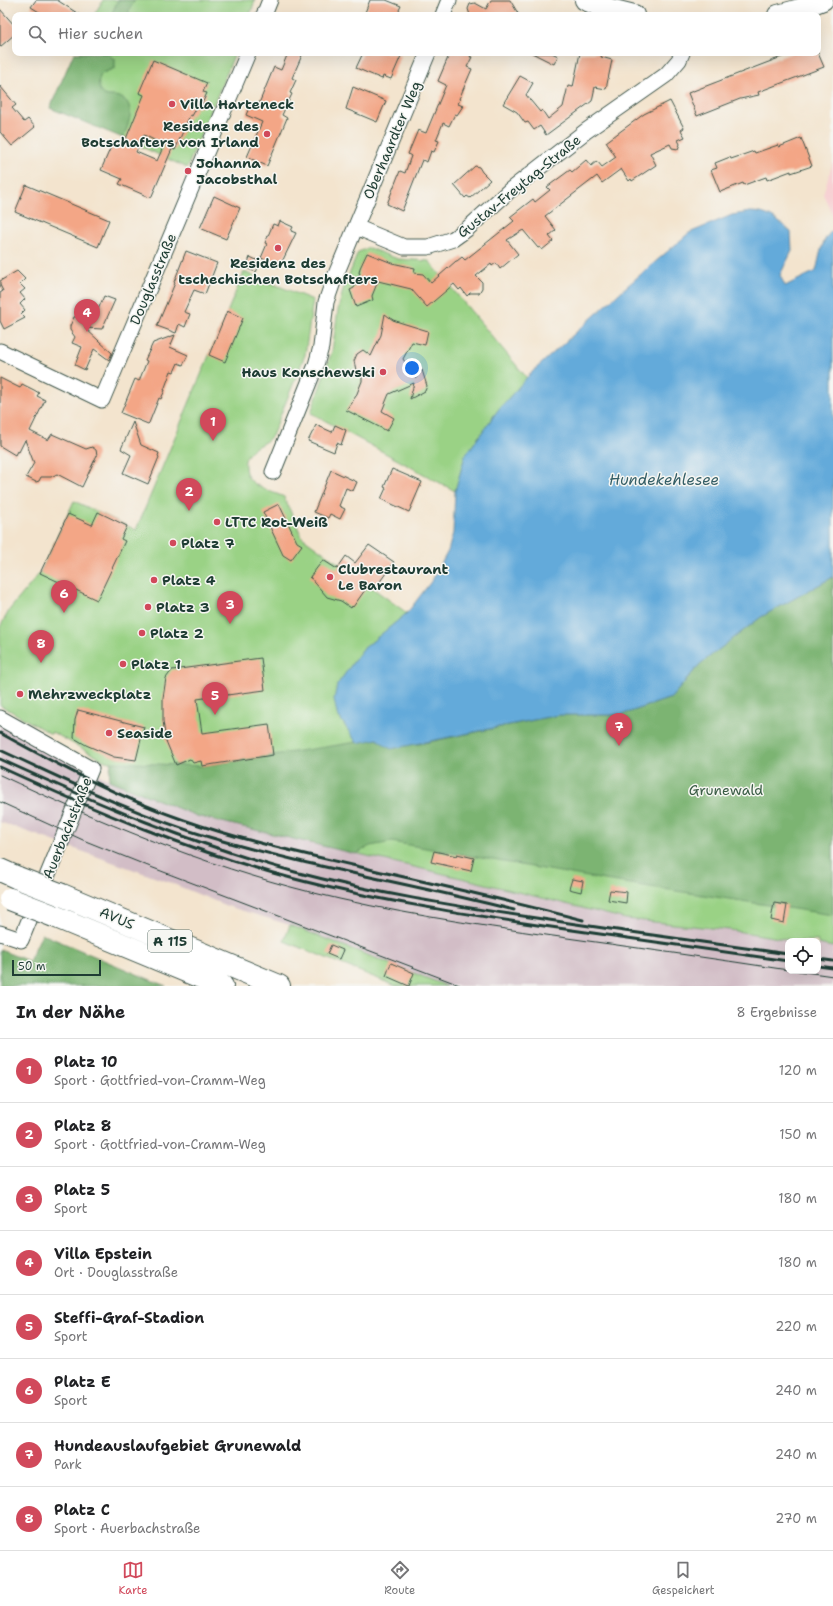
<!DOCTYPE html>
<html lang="de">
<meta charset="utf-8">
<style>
body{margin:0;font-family:"Shantell Sans",sans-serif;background:#f6f6f6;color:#202124}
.controls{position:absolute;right:12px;bottom:12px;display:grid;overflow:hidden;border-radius:8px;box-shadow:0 4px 16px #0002}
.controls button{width:36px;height:36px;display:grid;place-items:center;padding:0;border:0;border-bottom:1px solid #e0e0e0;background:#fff;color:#202124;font:20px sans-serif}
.scale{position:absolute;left:12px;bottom:10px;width:89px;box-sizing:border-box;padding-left:4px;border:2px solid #1f3d34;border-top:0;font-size:11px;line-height:14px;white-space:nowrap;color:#1f3d34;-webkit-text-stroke:3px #f6f6f2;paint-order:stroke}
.you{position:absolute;left:412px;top:368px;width:14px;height:14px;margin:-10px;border:3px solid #fff;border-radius:50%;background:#1a73e8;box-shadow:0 0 0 6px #1a73e833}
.badge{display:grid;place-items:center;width:26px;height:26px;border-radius:50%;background:#d1495b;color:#fff;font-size:13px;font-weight:700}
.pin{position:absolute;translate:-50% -33px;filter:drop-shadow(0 1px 2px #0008)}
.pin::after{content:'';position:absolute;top:21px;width:14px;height:12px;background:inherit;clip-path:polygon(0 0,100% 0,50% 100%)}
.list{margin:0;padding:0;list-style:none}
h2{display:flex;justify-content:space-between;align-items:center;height:52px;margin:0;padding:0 16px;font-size:17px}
h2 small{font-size:13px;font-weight:400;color:#757577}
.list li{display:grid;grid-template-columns:26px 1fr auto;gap:12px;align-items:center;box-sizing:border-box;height:64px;padding:0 16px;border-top:1px solid #e0e0e0}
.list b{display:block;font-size:15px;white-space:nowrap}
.list p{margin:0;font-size:13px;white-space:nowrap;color:#757577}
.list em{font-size:13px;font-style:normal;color:#757577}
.icon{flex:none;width:22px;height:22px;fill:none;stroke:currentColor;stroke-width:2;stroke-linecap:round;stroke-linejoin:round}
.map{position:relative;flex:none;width:833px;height:986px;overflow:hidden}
.search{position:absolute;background:#fff;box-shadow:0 4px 16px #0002;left:12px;right:12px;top:12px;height:44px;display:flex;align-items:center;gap:10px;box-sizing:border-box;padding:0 14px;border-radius:8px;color:#757577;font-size:15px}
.sheet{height:564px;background:#fff}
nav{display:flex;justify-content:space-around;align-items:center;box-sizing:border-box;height:56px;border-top:1px solid #e0e0e0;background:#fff;font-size:11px;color:#757577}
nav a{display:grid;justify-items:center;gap:2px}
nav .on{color:#d1495b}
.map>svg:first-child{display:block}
</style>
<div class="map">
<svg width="833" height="986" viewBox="0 0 833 986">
<rect width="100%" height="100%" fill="#f6f6f2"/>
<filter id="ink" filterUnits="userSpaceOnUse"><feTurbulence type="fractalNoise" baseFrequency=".025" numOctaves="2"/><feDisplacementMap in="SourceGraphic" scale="8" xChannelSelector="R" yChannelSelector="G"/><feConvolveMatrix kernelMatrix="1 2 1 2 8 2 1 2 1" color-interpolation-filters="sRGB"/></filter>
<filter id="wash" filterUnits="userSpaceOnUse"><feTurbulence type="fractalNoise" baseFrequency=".012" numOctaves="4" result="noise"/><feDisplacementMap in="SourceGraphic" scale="16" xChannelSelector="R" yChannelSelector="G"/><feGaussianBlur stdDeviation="0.9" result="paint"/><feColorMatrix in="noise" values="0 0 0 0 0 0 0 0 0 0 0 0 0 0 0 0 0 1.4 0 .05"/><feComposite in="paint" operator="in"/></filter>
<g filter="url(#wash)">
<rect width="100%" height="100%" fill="#f3e4ce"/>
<path fill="#f7cfd2" d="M 833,162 L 833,216 L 823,194 Z"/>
<path fill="#d2bdc6" d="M 0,723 L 109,780 L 197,816 L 474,881 L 626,919 L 730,930 L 798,941 L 788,941 L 788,971 L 818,971 L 818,944 L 833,947 L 833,986 L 447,986 L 290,925 L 227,906 L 171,883 L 0,822 Z"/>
<path fill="#9ad285" stroke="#5c885c" d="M 103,0 L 255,0 L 250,15 L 94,15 Z
M 74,53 L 235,53 L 187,168 L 110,132 L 50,108 Z
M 369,248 L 398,259 L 429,261 L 527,378 L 498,410 L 465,456 L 455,491 L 311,413 L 332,351 L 338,310 L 343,290 L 358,252 Z
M 244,272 L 313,300 L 305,355 L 272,436 C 265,444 256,445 250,452 C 246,456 244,461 245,466 C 245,486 269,490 284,497 L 302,537 L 407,613 L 362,650 L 337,685 L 337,714 L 357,743 L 621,715 L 833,577 L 833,947 L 818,944 L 818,941 L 798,941 L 730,930 L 626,919 L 474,881 L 197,816 L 109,780 L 111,762 L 105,761 L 52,732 L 51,734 L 0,705 L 0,627 L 10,609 L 40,573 L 74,501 L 136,530 Z
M 290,925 L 447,986 L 396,986 L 284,941 Z"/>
<path fill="#7bb472" stroke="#4d7853" d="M 118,0 L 135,0 L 129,10 L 129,15 L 111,15 Z
M 74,53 L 107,53 L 110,56 L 115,59 L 115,68 C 111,70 107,71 103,73 C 97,77 97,91 104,95 C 108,97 114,95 119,97 C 138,103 128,126 123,138 L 50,108 Z
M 833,577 L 833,915 L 605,880 L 392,842 L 370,846 L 356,854 L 197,816 L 109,780 L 111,762 L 202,766 L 377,739 L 419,744 L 558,715 L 621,715 L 671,698 L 700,664 L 761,617 Z
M 42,934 L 158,983 L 166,986 L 0,986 L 0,950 L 29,961 Z"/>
<path fill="#64aada" stroke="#427487" d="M 750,212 C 769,212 777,220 791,232 L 792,251 L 780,275 L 785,286 L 816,271 C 820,256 821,239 833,230 L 833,577 L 761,617 L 700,664 L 671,698 L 621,715 L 558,715 L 391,749 L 377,739 L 357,743 L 337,714 L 334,699 L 337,685 L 362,650 L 407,613 L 433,579 L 448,551 L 453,533 L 455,491 L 465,456 L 498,410 L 531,373 L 626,287 L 689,233 L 732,215 Z"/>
<g id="blocks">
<path fill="#f3a686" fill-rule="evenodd" d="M 36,0 L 57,0 L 80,15 L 44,15 L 31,7 Z
M 370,0 L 386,0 L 401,6 L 399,10 L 401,15 L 364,15 Z
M 491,0 L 510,0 L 519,15 L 470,15 L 468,9 L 470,4 L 475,3 L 486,9 Z
M 0,9 L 15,26 L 15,34 L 0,47 Z
M 288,53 L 303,53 L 292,78 L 296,80 L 290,93 L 292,94 L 282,115 L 287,118 L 267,166 L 247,157 L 262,122 L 246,115 L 251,103 L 258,106 L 274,67 L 281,70 Z
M 363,53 L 392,53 L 401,56 L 391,79 L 383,76 L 382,79 L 356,68 Z
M 450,53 L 472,53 L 470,57 L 472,57 L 467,67 L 472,69 L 459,99 L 460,99 L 458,104 L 463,106 L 457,115 L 455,114 L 449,126 L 443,123 L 436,140 L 439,141 L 434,152 L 431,151 L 427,162 L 422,160 L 402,211 L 387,204 L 400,171 L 405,173 L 411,156 L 408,154 L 418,130 L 426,133 L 446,85 L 438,81 Z
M 532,53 L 552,53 L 558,56 L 554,64 Z
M 580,53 L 602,53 L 601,57 L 612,60 L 606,89 L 595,87 L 592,101 L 546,135 L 540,126 L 534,130 L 528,122 L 525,123 L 517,112 L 503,104 L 520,76 L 533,83 L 526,95 L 540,112 L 542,110 L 548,119 L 563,107 L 568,86 L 573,87 Z
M 792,53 L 818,53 L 824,67 L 758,92 L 759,95 L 740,99 L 697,116 L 688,93 Z
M 153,60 L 207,83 L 203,92 L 207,93 L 200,108 L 197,107 L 192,116 L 190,115 L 175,150 L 172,149 L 151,198 L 119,184 L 122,179 L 101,170 L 113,142 L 123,146 L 144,95 L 139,93 ZM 144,135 L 164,145 L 157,161 L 136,152 Z
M 0,86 L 16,105 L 12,108 L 24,122 L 28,119 L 35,127 L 12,146 L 0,132 Z
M 353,87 L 386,101 L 377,122 L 346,109 Z
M 670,101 L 684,128 L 681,130 L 685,137 L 678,140 L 680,144 L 678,149 L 672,148 L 670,144 L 650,153 L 656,165 L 632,181 L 631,179 L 629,181 L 621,169 L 602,183 L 597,176 L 545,216 L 556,230 L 549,236 L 553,241 L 542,250 L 540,247 L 538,248 L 523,230 L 507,240 L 518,254 L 500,269 L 496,263 L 492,266 L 491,264 L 476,276 L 482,282 L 482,288 L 479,293 L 470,293 L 467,296 L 461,288 L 459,290 L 454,284 L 427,307 L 411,289 L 378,281 L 372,296 L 373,300 L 356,307 L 350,290 L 354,288 L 360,273 L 359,273 L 360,268 L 367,253 L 392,263 L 415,268 L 414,273 L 423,274 L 431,283 L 456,261 L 457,261 L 462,257 L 465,260 L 514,221 L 510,217 L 533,199 L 535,202 L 550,190 L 547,187 L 570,170 L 572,172 L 586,160 L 591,166 L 597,161 L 602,167 L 616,157 L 606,142 L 644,114 Z
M 801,138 L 812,166 L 791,173 L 791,171 L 767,180 L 766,177 L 744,185 L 743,183 L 720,192 L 711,170 L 717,168 L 715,163 L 730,157 L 731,159 L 754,151 L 755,153 L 778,145 L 779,147 Z
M 475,166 L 479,167 L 482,172 L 490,180 L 470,198 L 467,196 L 465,198 L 454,185 Z
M 26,185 L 109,220 L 98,247 L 15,212 Z
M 214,196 L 240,208 L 226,239 L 200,228 Z
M 280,221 L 293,227 L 291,231 L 296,233 L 280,266 L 261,258 L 267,244 L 265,243 L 273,224 L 278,226 Z
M 186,251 L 217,263 L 205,294 L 194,290 L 184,312 L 190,314 L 185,327 L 179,324 L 176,333 L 157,326 L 175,283 L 174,282 Z
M 250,257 L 261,262 L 256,272 L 246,268 Z
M 17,271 L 25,279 L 20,284 L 25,289 L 20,293 L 25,299 L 20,304 L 25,310 L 21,314 L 25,318 L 4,329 L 0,321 L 0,293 L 3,291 L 0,285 L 0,281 Z
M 104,296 L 115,300 L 102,329 L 85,328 L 112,353 L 109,360 L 94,349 L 85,370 L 75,365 L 82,347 L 72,343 L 75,337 L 70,330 L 70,326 L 74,317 L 83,315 L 86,310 L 96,314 Z
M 227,311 L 243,318 L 225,362 L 209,355 Z
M 385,314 L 393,320 L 402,323 L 428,331 L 425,345 L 412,342 L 403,359 L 416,378 L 422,370 L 427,386 L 425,391 L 410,399 L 414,383 L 389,394 L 382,411 L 394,418 L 387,431 L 346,410 L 356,396 L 362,381 L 362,375 L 356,370 L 354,361 L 357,354 L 363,350 L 371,356 L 381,335 Z
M 175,335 L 170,347 L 188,355 L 183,365 L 178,363 L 174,372 L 171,371 L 164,390 L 165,390 L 161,399 L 159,398 L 149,423 L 148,424 L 121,413 L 135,379 L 139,381 L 147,361 L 145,360 L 153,343 Z
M 0,378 L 20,388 L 22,384 L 34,390 L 39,393 L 37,396 L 45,400 L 30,431 L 48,440 L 52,434 L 86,449 L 92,447 L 96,450 L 97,455 L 82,487 L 57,474 L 51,477 L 41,477 L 39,481 L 36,482 L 26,477 L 34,463 L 25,440 L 19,452 L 17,451 L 15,455 L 0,446 Z
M 133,422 L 141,445 L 159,453 L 158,456 L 159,457 L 148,484 L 123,473 L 131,455 L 121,449 Z
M 316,425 L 332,432 L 335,425 L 346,430 L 341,445 L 337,443 L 334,452 L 308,441 Z
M 392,469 L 422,482 L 409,512 L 381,499 L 386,488 L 384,487 Z
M 331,470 L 357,482 L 353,491 L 346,488 L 339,506 L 345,509 L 340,519 L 330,514 L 328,518 L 314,512 Z
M 279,504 L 297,542 L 302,545 L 291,560 L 283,555 L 263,512 Z
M 98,512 L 127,526 L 121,539 L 125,541 L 97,600 L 40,573 L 68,514 L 92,525 Z
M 369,545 L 394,562 L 376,587 L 370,583 L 353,607 L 352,606 L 351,608 L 341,601 L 327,597 L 310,577 L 323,560 L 337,569 L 346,556 L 355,563 Z
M 261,658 L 265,690 L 197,699 L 202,733 L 269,724 L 273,755 L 202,766 L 201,761 L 193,763 L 190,759 L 176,765 L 166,741 L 163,721 L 163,698 L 166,678 L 172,670 Z
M 78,710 L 144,727 L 136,760 L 114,757 L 86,745 L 74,738 L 75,720 Z
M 434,851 L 457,856 L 457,854 L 474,858 L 471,871 L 431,862 Z
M 572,879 L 583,881 L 581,892 L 569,889 Z
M 610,890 L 627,892 L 626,903 L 608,900 Z
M 774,903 L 787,905 L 784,923 L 771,920 Z
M 331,945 L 343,950 L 339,959 L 327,954 Z
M 391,963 L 414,973 L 409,986 L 386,976 Z"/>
</g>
</g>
<g filter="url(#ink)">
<use href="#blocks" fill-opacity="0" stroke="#3f564b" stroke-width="1"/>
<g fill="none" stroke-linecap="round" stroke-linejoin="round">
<defs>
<path id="minor" d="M 264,15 L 270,0
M 443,15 L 449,0
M 356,227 L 404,247 L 428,247 L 453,239 L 467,229 L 509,191 L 586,131 L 666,75 L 679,60 L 682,53
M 0,351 L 102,400 L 248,53
M 273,472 L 316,365 L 321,347 L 326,302 L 334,279 L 428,53
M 0,718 L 91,769 L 21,940 L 0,933"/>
<path id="major" d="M 585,0 L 602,7 L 634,15
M 778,15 L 800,9 L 823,0"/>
<path id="highway" d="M 0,870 L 18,878
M 62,895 L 279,986
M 54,916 L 222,986"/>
</defs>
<use href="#minor" stroke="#3f564b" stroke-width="17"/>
<use href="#major" stroke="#3f564b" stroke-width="22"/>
<use href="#highway" stroke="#3f564b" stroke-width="24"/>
<use href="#minor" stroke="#fff" stroke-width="15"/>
<use href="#major" stroke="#fff" stroke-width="20"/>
<use href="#highway" stroke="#fff" stroke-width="22"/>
<path stroke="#1f3d34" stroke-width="1" d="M 0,775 C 100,822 203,865 310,892 C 390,912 471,924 553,936 C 631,947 710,958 788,970
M 0,802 L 83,840 L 148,866 L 462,986
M 798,971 L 833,976"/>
<path stroke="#1f3d34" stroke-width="3" d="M 0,733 C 60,766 120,798 184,820 C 246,842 310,855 373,870 C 443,886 514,902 583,920
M 0,750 C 68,781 136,815 209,837 C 309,867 413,884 514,910
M 0,759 C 96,803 192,844 295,872 C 374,893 455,906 536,918 C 620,931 704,942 788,954
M 0,767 C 94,810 190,851 291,878 C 374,900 459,913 544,926 C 626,938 707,950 788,961
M 818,959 L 833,961
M 818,966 L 833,968"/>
<defs>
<path id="highway-bridge" d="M 18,878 L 62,895
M 10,899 L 54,916"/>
</defs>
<use href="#highway-bridge" stroke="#3f564b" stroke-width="24" stroke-linecap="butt"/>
<use href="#highway-bridge" stroke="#fff" stroke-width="22"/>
</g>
</g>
<g fill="#d1495b" stroke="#f6f6f2" stroke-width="1.5">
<circle cx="172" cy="104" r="4"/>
<circle cx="267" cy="134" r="4"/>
<circle cx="188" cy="171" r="4"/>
<circle cx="278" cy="248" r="4"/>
<circle cx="383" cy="372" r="4"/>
<circle cx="217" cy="522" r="4"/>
<circle cx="173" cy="543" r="4"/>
<circle cx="330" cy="577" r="4"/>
<circle cx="154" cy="580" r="4"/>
<circle cx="148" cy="607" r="4"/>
<circle cx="142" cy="633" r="4"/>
<circle cx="123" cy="664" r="4"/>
<circle cx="20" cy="694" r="4"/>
<circle cx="109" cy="733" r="4"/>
</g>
<g text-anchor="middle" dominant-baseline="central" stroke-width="3" stroke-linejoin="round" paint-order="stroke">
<rect fill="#f6f6f2" stroke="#60746d" stroke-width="1" x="148" y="930" width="44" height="22" rx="3"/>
<g font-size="13" font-weight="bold" fill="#1f3d34">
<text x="170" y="941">A 115</text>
</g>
<g font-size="14" font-weight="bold" fill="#1f3d34" stroke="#f6f6f2" text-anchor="start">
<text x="180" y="104">Villa Harteneck</text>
<text x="259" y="126" text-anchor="end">Residenz des<tspan x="259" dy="16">Botschafters von Irland</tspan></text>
<text x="196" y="163">Johanna<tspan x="196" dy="16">Jacobsthal</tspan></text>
<text x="278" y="263" text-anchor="middle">Residenz des<tspan x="278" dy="16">tschechischen Botschafters</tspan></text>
<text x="375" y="372" text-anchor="end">Haus Konschewski</text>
<text x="225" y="522">LTTC Rot-Weiß</text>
<text x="181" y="543">Platz 7</text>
<text x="338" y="569">Clubrestaurant<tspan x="338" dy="16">Le Baron</tspan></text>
<text x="162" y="580">Platz 4</text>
<text x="156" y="607">Platz 3</text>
<text x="150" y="633">Platz 2</text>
<text x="131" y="664">Platz 1</text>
<text x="28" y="694">Mehrzweckplatz</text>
<text x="117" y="733">Seaside</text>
</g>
<g font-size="14" fill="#1f3d34" stroke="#f6f6f2">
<text transform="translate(392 140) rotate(-67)">Oberhaardter Weg</text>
<text transform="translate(519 186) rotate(-39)">Gustav-Freytag-Straße</text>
<text transform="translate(153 279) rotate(-67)">Douglasstraße</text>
<text transform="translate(67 828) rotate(-68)">Auerbachstraße</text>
<text transform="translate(117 918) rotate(23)">AVUS</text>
</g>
<g font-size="14" fill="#385b44" stroke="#f6f6f2">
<text x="726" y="790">Grunewald</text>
</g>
<g font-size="15" font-style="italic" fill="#345e66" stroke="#f6f6f2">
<text x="664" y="480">Hundekehlesee</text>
</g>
</g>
</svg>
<div class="controls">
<button><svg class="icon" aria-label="locate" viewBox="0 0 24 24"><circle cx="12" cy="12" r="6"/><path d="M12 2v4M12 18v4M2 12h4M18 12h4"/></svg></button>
</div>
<div class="scale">50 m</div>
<div class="you"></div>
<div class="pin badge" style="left:213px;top:441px">1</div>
<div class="pin badge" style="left:189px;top:511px">2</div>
<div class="pin badge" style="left:230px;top:624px">3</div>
<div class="pin badge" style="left:87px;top:332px">4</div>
<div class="pin badge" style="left:215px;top:715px">5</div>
<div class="pin badge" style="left:64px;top:613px">6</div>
<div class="pin badge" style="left:619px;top:746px">7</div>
<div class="pin badge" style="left:41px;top:663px">8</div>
<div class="search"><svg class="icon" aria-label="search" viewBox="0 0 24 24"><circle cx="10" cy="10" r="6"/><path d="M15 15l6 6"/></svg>Hier suchen</div>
</div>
<section class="sheet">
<h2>In der Nähe<small>8 Ergebnisse</small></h2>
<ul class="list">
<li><span class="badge">1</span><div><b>Platz 10</b><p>Sport · Gottfried-von-Cramm-Weg</p></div><em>120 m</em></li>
<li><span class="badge">2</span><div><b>Platz 8</b><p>Sport · Gottfried-von-Cramm-Weg</p></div><em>150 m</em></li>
<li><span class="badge">3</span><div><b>Platz 5</b><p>Sport</p></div><em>180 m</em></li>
<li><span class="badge">4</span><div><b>Villa Epstein</b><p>Ort · Douglasstraße</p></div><em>180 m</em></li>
<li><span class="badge">5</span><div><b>Steffi-Graf-Stadion</b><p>Sport</p></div><em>220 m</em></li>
<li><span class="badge">6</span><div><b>Platz E</b><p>Sport</p></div><em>240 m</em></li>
<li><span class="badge">7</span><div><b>Hundeauslaufgebiet Grunewald</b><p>Park</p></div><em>240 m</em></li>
<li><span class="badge">8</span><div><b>Platz C</b><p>Sport · Auerbachstraße</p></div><em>270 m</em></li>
</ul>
</section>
<nav>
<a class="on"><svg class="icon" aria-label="map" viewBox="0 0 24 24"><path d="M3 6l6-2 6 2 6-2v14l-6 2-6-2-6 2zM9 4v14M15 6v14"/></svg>Karte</a>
<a><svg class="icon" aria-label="directions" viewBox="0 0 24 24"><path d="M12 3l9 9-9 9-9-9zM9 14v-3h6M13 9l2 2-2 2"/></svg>Route</a>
<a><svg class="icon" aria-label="saved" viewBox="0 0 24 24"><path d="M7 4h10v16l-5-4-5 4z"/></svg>Gespeichert</a>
</nav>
